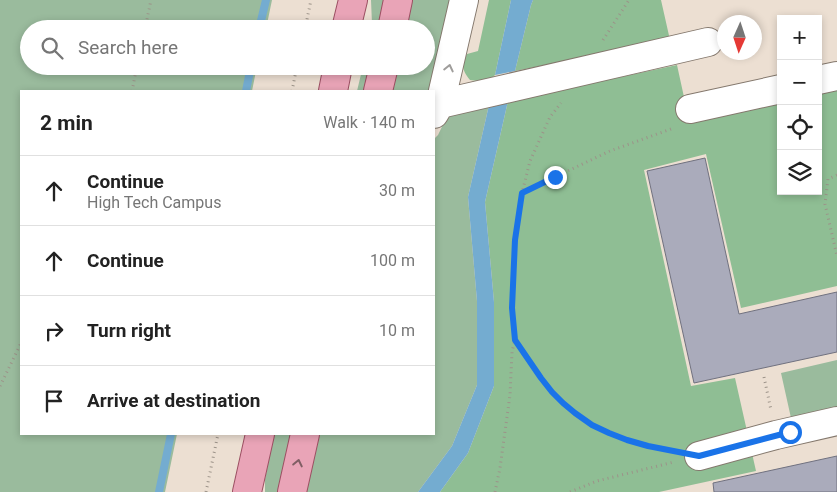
<!DOCTYPE html>
<meta charset="utf-8">
<style>
body{margin:0;font-family:Roboto,sans-serif;background:#f2f2f2;color:#222}
.controls{position:absolute;right:15px;top:15px;display:grid;overflow:hidden;border-radius:0px;box-shadow:0 2px 8px #0003}
.controls button{width:45px;height:45px;display:grid;place-items:center;padding:0;border:0;border-bottom:1px solid #e0e0e0;background:#fff;color:#222;font:25px sans-serif}
.compass{position:absolute;left:717px;top:15px;width:45px;height:45px;border-radius:50%;background:#fff;box-shadow:0 2px 8px #0003;rotate:183deg}
.stop{position:absolute;width:15px;height:15px;margin:-11px;border:4px solid #1a73e8;border-radius:50%;background:#fff}
.stop.end{background:#1a73e8;border-color:#fff;box-shadow:0 1px 5px #0008}
.list{margin:0;padding:0;list-style:none}
h2{display:flex;justify-content:space-between;align-items:center;height:65px;margin:0;padding:0 20px;font-size:21px}
h2 small{font-size:16px;font-weight:400;color:#767676}
.list li{display:grid;grid-template-columns:32px 1fr auto;gap:15px;align-items:center;box-sizing:border-box;height:70px;padding:0 20px;border-top:1px solid #e0e0e0}
.list b{display:block;font-size:19px;white-space:nowrap}
.list p{margin:0;font-size:16px;white-space:nowrap;color:#767676}
.list em{font-size:16px;font-style:normal;color:#767676}
.icon{flex:none;width:28px;height:28px;fill:none;stroke:currentColor;stroke-width:2;stroke-linecap:round;stroke-linejoin:round}
.map{position:relative;flex:none;width:837px;height:492px;overflow:hidden}
.search{position:absolute;background:#fff;box-shadow:0 2px 8px #0003;left:20px;top:20px;width:415px;height:55px;display:flex;align-items:center;gap:12px;box-sizing:border-box;padding:0 18px;border-radius:28px;color:#767676;font-size:19px}
.panel{position:absolute;background:#fff;box-shadow:0 2px 8px #0003;left:20px;top:90px;width:415px;height:345px;border-radius:0px}
.map>svg:first-child{display:block}
</style>
<div class="map">
<svg width="837" height="492" viewBox="0 0 837 492">
<rect width="100%" height="100%" fill="#ecdfd2"/>
<path fill="#9abb9d" d="M 0,0 L 272,0 L 266,29 L 29,29 L 29,66 L 257,66 L 252,91 L 21,91 L 21,434 L 177,434 L 165,492 L 0,492 Z
M 371,0 L 386,0 L 380,29 L 371,29 L 372,24 Z
M 412,0 L 452,0 L 432,91 L 392,91 L 397,66 L 426,66 L 426,29 L 405,29 Z
M 363,66 L 372,66 L 367,91 L 357,91 Z
M 489,105 L 468,197 L 477,301 L 477,385 L 452,446 L 418,492 L 306,492 L 319,434 L 434,434 L 434,139 L 438,135 L 449,112 Z
M 837,360 L 837,408 L 791,418 L 781,373 Z
M 274,434 L 294,434 L 281,492 L 265,492 L 265,479 Z"/>
<path fill="#8fbe94" d="M 489,0 L 511,0 L 495,75 L 492,78 L 478,81 L 470,80 C 462,70 461,65 467,54 L 478,51 Z
M 533,0 L 661,0 L 670,40 L 515,71 L 531,5 Z
M 677,65 L 689,120 L 781,96 L 781,191 L 818,191 L 818,88 L 837,83 L 837,286 L 741,308 L 706,154 L 644,170 L 691,386 L 735,378 L 756,471 L 659,492 L 440,492 L 468,453 L 494,386 L 494,302 L 485,202 L 508,101 Z"/>
<path fill="#74acd0" d="M 511,0 L 533,0 L 531,5 L 515,71 L 495,75 Z
M 508,101 L 485,202 L 494,302 L 494,386 L 468,453 L 440,492 L 418,492 L 452,446 L 477,385 L 477,301 L 468,197 L 489,105 Z"/>
<g fill="none" stroke-linecap="round" stroke-linejoin="round">
<path stroke="#74acd0" stroke-width="8" d="M 259,29 L 266,0
M 246,91 L 251,66
M 159,492 L 171,434"/>
</g>
<path fill="#aaabbb" stroke="#70717f" d="M 705,158 L 739,314 L 837,292 L 837,352 L 694,383 L 647,171 Z
M 837,456 L 837,492 L 714,492 L 713,483 Z"/>
<g fill="none" stroke-linecap="round" stroke-linejoin="round">
<defs>
<path id="minor" d="M 818,80 L 837,76
M 440,104 L 708,42
M 690,109 L 781,89
M 434,114 L 440,104 L 464,0
M 699,456 L 776,435 L 837,421"/>
<path id="major" d="M 346,29 L 353,0
M 392,29 L 398,0
M 333,91 L 338,66
M 378,91 L 384,66
M 247,492 L 260,434
M 292,492 L 305,434"/>
</defs>
<use href="#minor" stroke="#84786d" stroke-width="30"/>
<use href="#major" stroke="#9c5063" stroke-width="30"/>
<path stroke="#9c9389" stroke-width="3" stroke-dasharray="1 4" stroke-linecap="butt" d="M 145,29 L 151,0
M 305,29 L 311,0
M 603,40 L 629,0
M 132,91 L 137,66
M 292,91 L 297,66
M 837,175 L 828,179 L 825,204 L 837,256
M 523,192 L 610,151 L 671,129 L 673,127
M 515,339 C 527,357 538,377 552,393 C 586,429 627,443 674,451
M 764,377 L 771,410
M 0,386 L 21,343
M 206,492 L 218,434
M 495,492 L 500,468 L 510,395 L 512,352 L 515,339 L 512,308 L 515,240 L 522,193 L 530,161 L 550,117 L 561,103
M 570,492 L 597,481 L 674,462"/>
<use href="#minor" stroke="#fff" stroke-width="28"/>
<use href="#major" stroke="#e9a4b7" stroke-width="28"/>
</g>
<defs><path id="oneway-chevron" d="M-2-3.5L2.5 0L-2 3.5" fill="none" stroke-width="1.6" stroke-linecap="round" stroke-linejoin="round" transform="scale(1.25)"/></defs>
<use stroke="#9f9d9b" href="#oneway-chevron" transform="translate(449 68) rotate(-77)"/>
<use stroke="#805e64" href="#oneway-chevron" transform="translate(298 463) rotate(-78)"/>
<g fill="none" stroke-linecap="round" stroke-linejoin="round">
<path stroke="#1a73e8" stroke-width="6" d="M 555,177 L 522,193 L 515,240 L 512,308 L 515,340 L 541,378 L 552,392 L 563,403 L 575,413 L 592,425 L 609,433 L 627,440 L 648,446 L 699,456 L 790,432"/>
</g>
</svg>
<div class="controls">
<button>+</button>
<button>−</button>
<button><svg class="icon" aria-label="locate" viewBox="0 0 24 24"><circle cx="12" cy="12" r="6"/><path d="M12 2v4M12 18v4M2 12h4M18 12h4"/></svg></button>
<button><svg class="icon" aria-label="layers" viewBox="0 0 24 24"><path d="M12 4l9 5-9 5-9-5zM3 14l9 5 9-5"/></svg></button>
</div>
<svg class="compass" viewBox="-18 -18 36 36"><path d="M0-13l5 13h-10z" fill="#e53935"/><path d="M0 13l5-13h-10z" fill="#767676"/></svg>
<div class="stop" style="left:790px;top:432px"></div>
<div class="stop end" style="left:555px;top:177px"></div>
<div class="search"><svg class="icon" aria-label="search" viewBox="0 0 24 24"><circle cx="10" cy="10" r="6"/><path d="M15 15l6 6"/></svg>Search here</div>
<section class="panel">
<h2>2 min<small>Walk · 140 m</small></h2>
<ul class="list">
<li><svg class="icon" aria-label="ahead" viewBox="0 0 24 24"><path d="M12 20V5M6 11l6-6 6 6"/></svg><div><b>Continue</b><p>High Tech Campus</p></div><em>30 m</em></li>
<li><svg class="icon" aria-label="ahead" viewBox="0 0 24 24"><path d="M12 20V5M6 11l6-6 6 6"/></svg><div><b>Continue</b></div><em>100 m</em></li>
<li><svg class="icon" aria-label="right" viewBox="0 0 24 24"><path d="M7 20v-9h11M14 6l5 5-5 5"/></svg><div><b>Turn right</b></div><em>10 m</em></li>
<li><svg class="icon" aria-label="arrive" viewBox="0 0 24 24"><path d="M6 21V4h12l-3 4 3 4H6"/></svg><div><b>Arrive at destination</b></div></li>
</ul>
</section>
</div>
